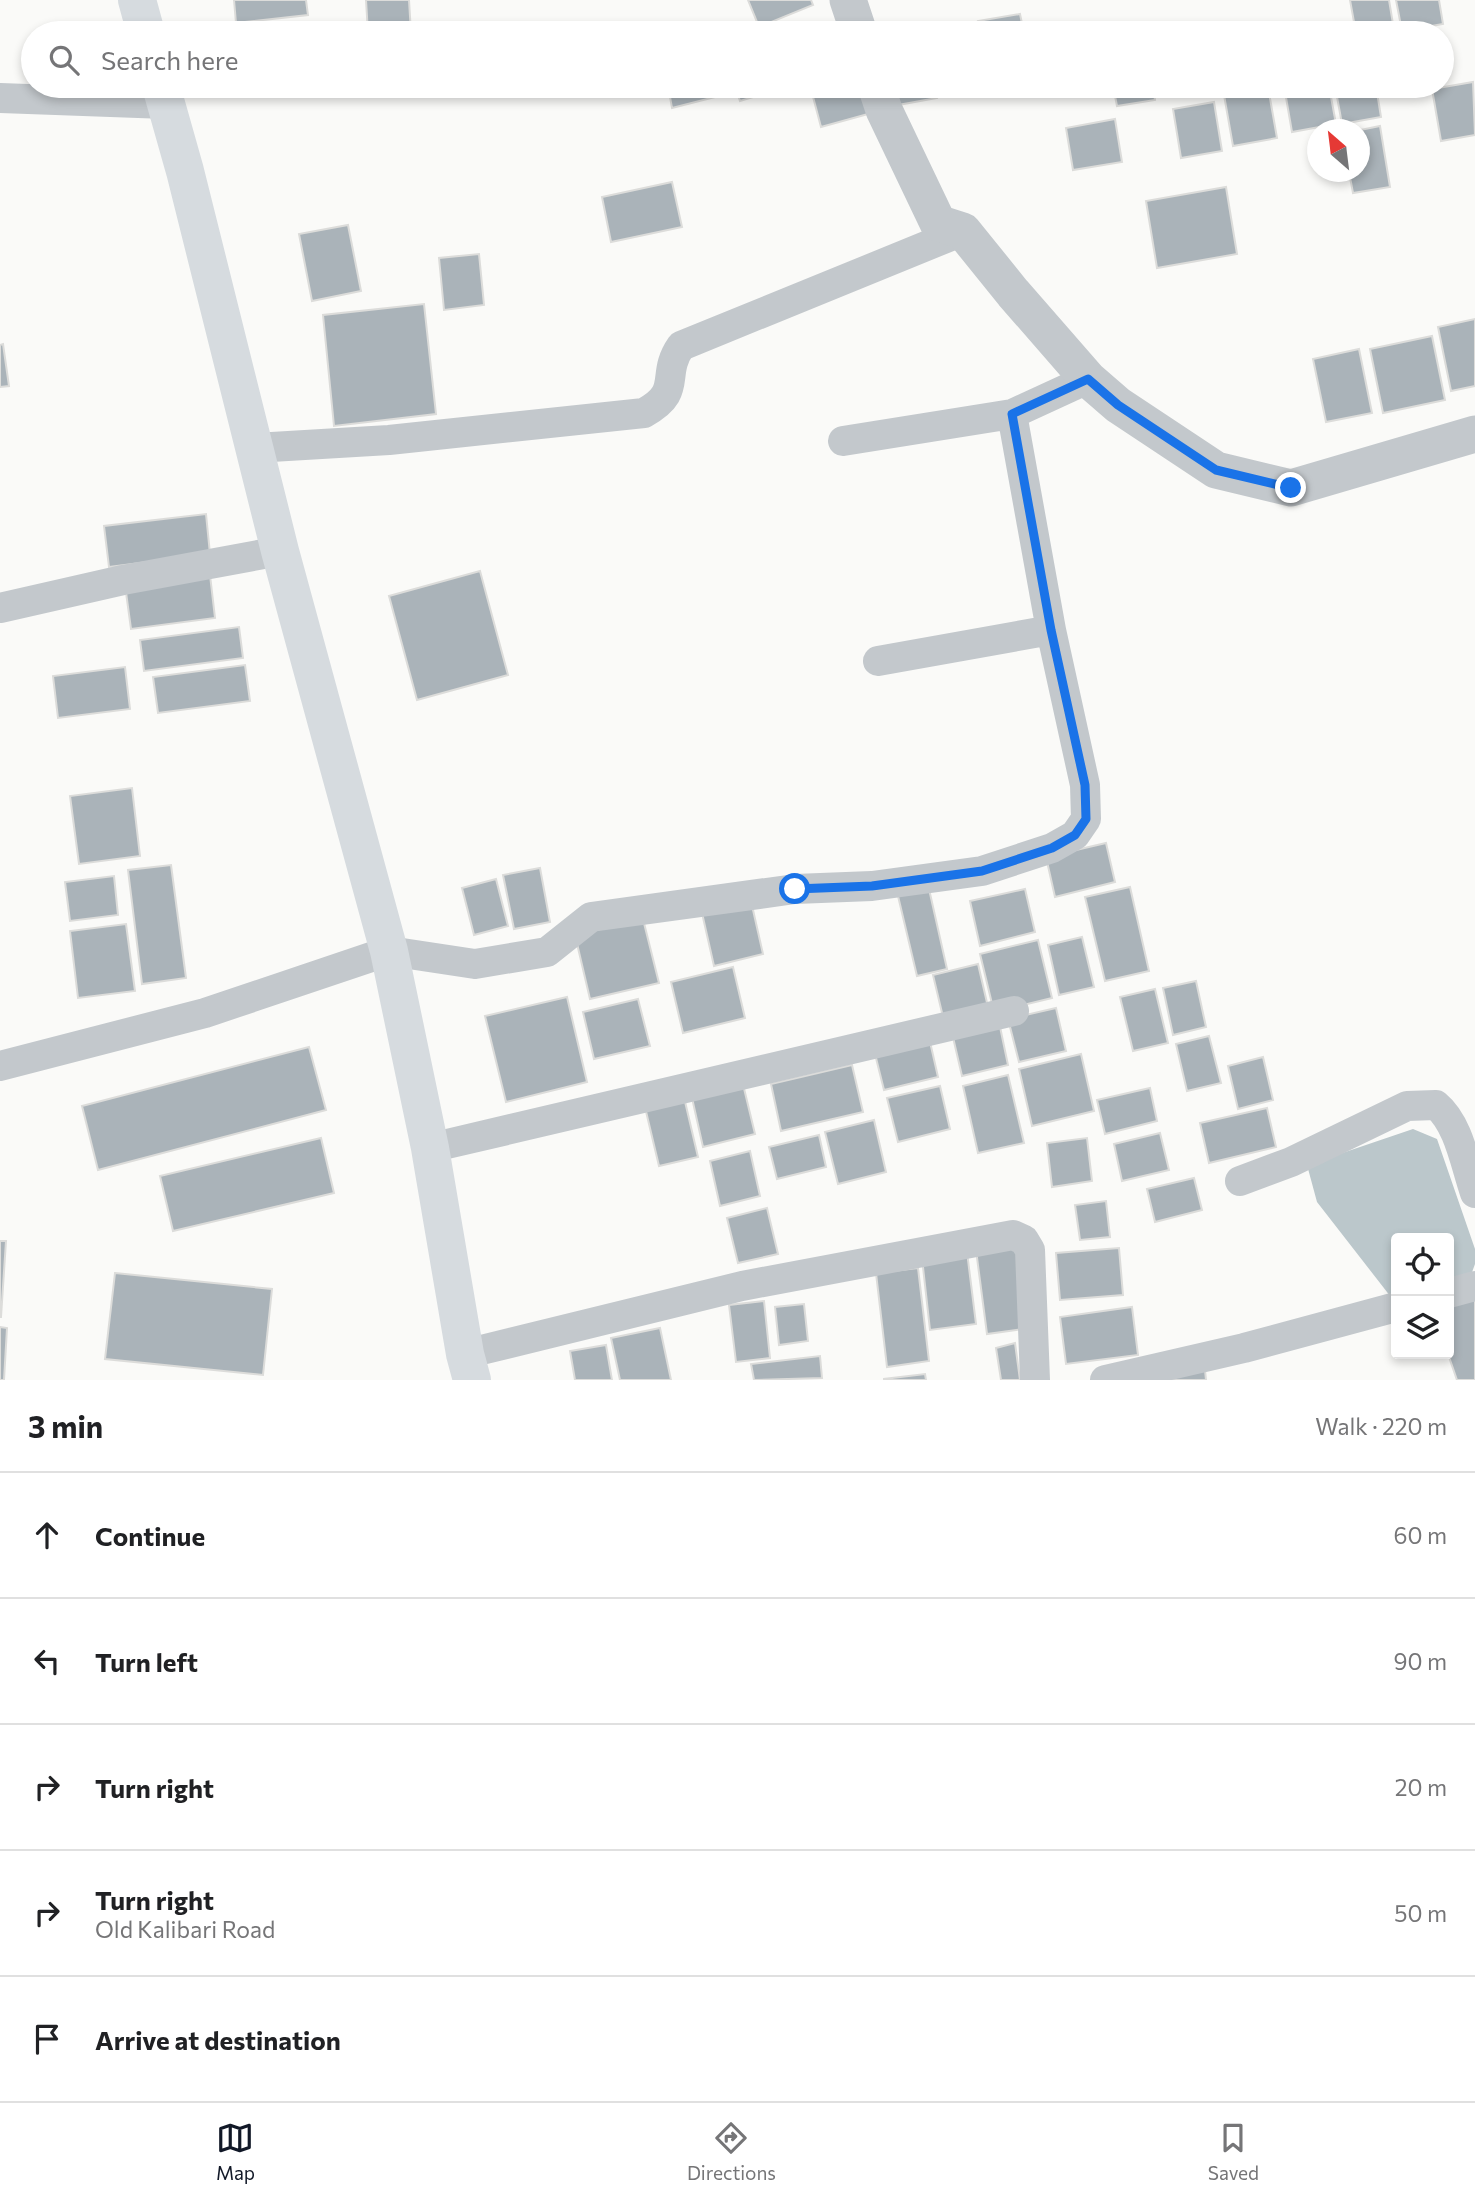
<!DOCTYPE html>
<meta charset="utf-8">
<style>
body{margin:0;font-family:Commissioner,sans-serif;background:#f2f2f2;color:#202124}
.controls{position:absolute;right:21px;bottom:21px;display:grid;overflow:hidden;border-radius:7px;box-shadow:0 4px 10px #0003}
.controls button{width:63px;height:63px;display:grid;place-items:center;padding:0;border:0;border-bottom:2px solid #e0e0e0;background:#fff;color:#202124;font:35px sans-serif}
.compass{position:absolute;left:1307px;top:119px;width:63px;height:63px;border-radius:50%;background:#fff;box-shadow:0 4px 10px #0003;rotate:332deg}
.stop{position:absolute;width:21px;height:21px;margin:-16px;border:5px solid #1a73e8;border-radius:50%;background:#fff}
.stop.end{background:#1a73e8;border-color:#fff;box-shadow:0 2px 7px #0008}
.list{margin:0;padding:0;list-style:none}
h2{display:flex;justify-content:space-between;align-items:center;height:91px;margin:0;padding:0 28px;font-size:30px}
h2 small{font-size:23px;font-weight:400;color:#757577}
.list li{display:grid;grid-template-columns:46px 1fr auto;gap:21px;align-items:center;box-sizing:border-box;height:126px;padding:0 28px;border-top:2px solid #e0e0e0}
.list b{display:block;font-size:26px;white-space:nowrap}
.list p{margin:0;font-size:23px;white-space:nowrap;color:#757577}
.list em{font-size:23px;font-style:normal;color:#757577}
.icon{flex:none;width:38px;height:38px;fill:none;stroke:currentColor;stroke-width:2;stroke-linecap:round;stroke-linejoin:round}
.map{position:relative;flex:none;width:1475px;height:1380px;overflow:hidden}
.search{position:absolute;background:#fff;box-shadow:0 4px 10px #0003;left:21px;right:21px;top:21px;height:77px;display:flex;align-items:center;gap:18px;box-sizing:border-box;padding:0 24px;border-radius:38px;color:#757577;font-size:26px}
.sheet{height:721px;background:#fff}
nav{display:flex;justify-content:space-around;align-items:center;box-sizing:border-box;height:98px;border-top:2px solid #e0e0e0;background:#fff;font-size:19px;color:#757577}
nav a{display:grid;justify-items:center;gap:4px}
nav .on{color:#111827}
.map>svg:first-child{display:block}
</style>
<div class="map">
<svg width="1475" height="1380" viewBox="0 0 1475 1380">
<rect width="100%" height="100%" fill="#fafaf8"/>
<path fill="#bbc7cb" d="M 1413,1129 L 1437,1139 L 1475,1249 L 1475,1264 L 1471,1275 L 1449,1282 L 1449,1238 L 1396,1238 L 1396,1300 L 1394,1301 L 1317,1202 L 1307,1165 Z"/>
<path fill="#aab3b9" stroke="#dcdcda" stroke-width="2" d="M 234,0 L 306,0 L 308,15 L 236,23 Z
M 366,0 L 409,0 L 411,33 L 368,33 Z
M 748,0 L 811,0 L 813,5 L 759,27 Z
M 1350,0 L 1389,0 L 1394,30 L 1356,33 Z
M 1396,0 L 1439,0 L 1443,24 L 1402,31 Z
M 1020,14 L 1024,33 L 981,33 L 978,21 Z
M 973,25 L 974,33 L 935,33 L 934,32 Z
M 1249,25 L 1250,33 L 1213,33 L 1213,31 Z
M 1473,82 L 1475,135 L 1441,141 L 1432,89 Z
M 668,86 L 717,86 L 719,96 L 672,108 Z
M 735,86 L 790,86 L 740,101 Z
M 839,86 L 861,86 L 868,114 L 821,127 L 812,93 Z
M 895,86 L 935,86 L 937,98 L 898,105 Z
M 943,86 L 983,86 L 984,88 L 945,94 Z
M 1113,86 L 1153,86 L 1155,100 L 1117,106 Z
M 1161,86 L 1185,86 L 1162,90 Z
M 1284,86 L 1329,86 L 1336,124 L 1292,132 Z
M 1335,86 L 1376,86 L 1381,117 L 1342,124 Z
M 1268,87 L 1277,138 L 1233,146 L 1224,95 Z
M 1214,102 L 1222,151 L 1181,158 L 1173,109 Z
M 1115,119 L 1122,162 L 1073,170 L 1066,128 Z
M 1380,126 L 1390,187 L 1353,193 L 1349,172 L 1360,172 L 1360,130 Z
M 672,182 L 682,227 L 611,242 L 602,197 Z
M 1226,187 L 1237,254 L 1157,268 L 1146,201 Z
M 348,225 L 361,291 L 312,301 L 299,234 Z
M 479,254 L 484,305 L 444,310 L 439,258 Z
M 424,304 L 436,414 L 334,426 L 323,315 Z
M 1475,319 L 1475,386 L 1451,391 L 1438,327 Z
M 1432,336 L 1445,400 L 1383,413 L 1370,349 Z
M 3,344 L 9,386 L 0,387 L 0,345 Z
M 1359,349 L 1372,413 L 1326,422 L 1313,359 Z
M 206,514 L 210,554 L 109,567 L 104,526 Z
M 480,571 L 508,675 L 417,700 L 389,596 Z
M 210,575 L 215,618 L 131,629 L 125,585 Z
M 239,627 L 243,658 L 144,671 L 140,640 Z
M 245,665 L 250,701 L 158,713 L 153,677 Z
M 125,667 L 130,709 L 58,718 L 53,676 Z
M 132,788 L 140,856 L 79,864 L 70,796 Z
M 1106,843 L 1115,882 L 1055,897 L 1046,857 Z
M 171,865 L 186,978 L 142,984 L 128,870 Z
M 540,868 L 550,922 L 514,929 L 503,875 Z
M 114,876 L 118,915 L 70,921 L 65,882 Z
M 496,879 L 508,926 L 474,935 L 462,888 Z
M 1130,887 L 1149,971 L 1105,981 L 1085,897 Z
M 929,889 L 947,969 L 917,976 L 898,896 Z
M 1025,889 L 1035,932 L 980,946 L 970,901 Z
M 751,901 L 763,954 L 714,966 L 702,913 Z
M 643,919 L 659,983 L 590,999 L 575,935 Z
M 126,924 L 135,991 L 78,998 L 70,931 Z
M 1082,937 L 1094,987 L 1059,995 L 1048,945 Z
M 1038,940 L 1052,998 L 994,1012 L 980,954 Z
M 978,964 L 988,1007 L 943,1017 L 933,975 Z
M 733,967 L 745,1018 L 683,1033 L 671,982 Z
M 1196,981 L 1206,1027 L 1173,1035 L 1163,988 Z
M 1155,989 L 1168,1043 L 1133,1051 L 1120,997 Z
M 567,997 L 587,1082 L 506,1102 L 485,1016 Z
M 638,999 L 650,1046 L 594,1059 L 583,1012 Z
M 1056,1008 L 1066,1051 L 1019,1062 L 1008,1019 Z
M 999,1022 L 1008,1065 L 962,1076 L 952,1033 Z
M 928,1033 L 938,1077 L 884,1090 L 873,1046 Z
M 1209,1036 L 1221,1083 L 1187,1091 L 1176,1044 Z
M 309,1047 L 326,1110 L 98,1170 L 82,1106 Z
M 1081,1054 L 1094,1111 L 1032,1126 L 1019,1069 Z
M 1263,1057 L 1273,1100 L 1238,1109 L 1228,1066 Z
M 852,1065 L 863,1112 L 781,1131 L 771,1084 Z
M 1008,1075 L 1024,1143 L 978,1153 L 963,1086 Z
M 741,1076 L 755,1134 L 703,1147 L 690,1089 Z
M 940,1086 L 950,1129 L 898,1142 L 887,1098 Z
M 1150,1088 L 1157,1121 L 1105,1134 L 1097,1100 Z
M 683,1093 L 698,1157 L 659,1166 L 644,1103 Z
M 1267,1108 L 1276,1147 L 1209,1163 L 1200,1123 Z
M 874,1120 L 886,1172 L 838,1184 L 825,1132 Z
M 1160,1133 L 1169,1170 L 1122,1181 L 1114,1144 Z
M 819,1135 L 826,1167 L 777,1179 L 769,1147 Z
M 321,1138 L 334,1193 L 173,1231 L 160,1176 Z
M 1087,1138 L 1092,1181 L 1052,1187 L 1047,1143 Z
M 750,1151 L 760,1196 L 720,1206 L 710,1161 Z
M 1194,1178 L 1202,1210 L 1155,1222 L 1147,1189 Z
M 1106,1201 L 1110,1237 L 1080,1240 L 1075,1205 Z
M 767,1208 L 778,1254 L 738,1263 L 727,1218 Z
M 0,1241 L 6,1241 L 1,1317 L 0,1317 Z
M 1019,1245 L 1030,1328 L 987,1334 L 976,1250 Z
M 1119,1248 L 1123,1295 L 1060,1300 L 1056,1253 Z
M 967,1252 L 976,1324 L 930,1330 L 922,1258 Z
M 918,1268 L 929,1361 L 887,1367 L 876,1273 Z
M 115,1273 L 272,1289 L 263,1375 L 105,1359 Z
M 1475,1295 L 1475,1380 L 1457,1380 L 1448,1354 L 1449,1304 Z
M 764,1301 L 770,1358 L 736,1362 L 729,1305 Z
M 804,1304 L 808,1341 L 779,1345 L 775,1307 Z
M 1132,1307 L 1138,1355 L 1066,1364 L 1060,1317 Z
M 0,1327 L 7,1328 L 4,1380 L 0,1380 Z
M 660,1328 L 671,1380 L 620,1380 L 611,1338 Z
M 1015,1343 L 1020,1380 L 1001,1380 L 996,1348 Z
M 606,1345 L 612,1380 L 575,1380 L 570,1351 Z
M 820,1356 L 822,1378 L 754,1380 L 751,1364 Z
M 1205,1370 L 1206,1380 L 1164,1380 Z
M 925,1374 L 926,1380 L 884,1380 L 884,1379 Z"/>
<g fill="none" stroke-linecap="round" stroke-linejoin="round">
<path stroke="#c3c8cc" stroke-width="30" d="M 0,98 L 166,104
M 843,441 L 1012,414 L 1088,379
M 254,448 L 389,440 L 644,413 C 684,391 660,376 681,346 L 963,231
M 0,608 L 123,580 L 280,551
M 878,661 L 1051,630
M 0,1066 L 205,1013 L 389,951 L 475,964 L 547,952 L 591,917 L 795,889 L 872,886 L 982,871 L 1052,848 L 1075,835 L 1086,819 L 1085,785 L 1051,630 L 1012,414
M 430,1148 L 1014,1011
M 1240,1181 L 1291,1162 L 1407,1106 L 1436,1105 C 1459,1124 1465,1164 1475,1193
M 1449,1293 L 1475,1286
M 465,1354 L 742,1286 L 1013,1235 L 1024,1240 L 1030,1250 L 1035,1380
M 1105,1380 L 1244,1348 L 1396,1307"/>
<path stroke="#c3c8cc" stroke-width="37" d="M 848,0 L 859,33
M 876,86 L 884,110 L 938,223 L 963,231 L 1013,293 L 1088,379 L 1118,405 L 1216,470 L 1291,488 L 1475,434"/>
<path stroke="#d6dbdf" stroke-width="38" d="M 137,0 L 146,33
M 161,86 L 185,171 L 280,551 L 389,951 L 430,1148 L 465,1354 L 472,1380"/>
</g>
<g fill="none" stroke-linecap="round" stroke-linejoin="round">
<path stroke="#1a73e8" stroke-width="9" d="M 795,889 L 872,886 L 982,871 L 1052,848 L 1075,835 L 1086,819 L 1085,785 L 1051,630 L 1012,414 L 1088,379 L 1118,405 L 1216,470 L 1291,488"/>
</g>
</svg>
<div class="controls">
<button><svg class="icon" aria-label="locate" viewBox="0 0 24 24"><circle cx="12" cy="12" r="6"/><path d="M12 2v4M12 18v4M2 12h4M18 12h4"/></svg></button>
<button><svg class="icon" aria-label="layers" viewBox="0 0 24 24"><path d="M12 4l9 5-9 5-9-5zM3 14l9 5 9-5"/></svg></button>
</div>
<svg class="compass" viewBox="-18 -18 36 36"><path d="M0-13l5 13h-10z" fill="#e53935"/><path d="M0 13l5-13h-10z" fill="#757577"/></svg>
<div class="stop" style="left:795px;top:889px"></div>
<div class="stop end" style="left:1291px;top:488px"></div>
<div class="search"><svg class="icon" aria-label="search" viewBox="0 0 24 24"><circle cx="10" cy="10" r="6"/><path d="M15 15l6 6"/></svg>Search here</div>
</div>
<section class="sheet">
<h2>3 min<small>Walk · 220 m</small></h2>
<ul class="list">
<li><svg class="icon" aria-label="ahead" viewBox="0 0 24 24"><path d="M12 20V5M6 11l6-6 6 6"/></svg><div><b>Continue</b></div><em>60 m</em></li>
<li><svg class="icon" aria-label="left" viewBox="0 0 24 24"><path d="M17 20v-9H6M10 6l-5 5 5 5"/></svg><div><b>Turn left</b></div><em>90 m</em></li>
<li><svg class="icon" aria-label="right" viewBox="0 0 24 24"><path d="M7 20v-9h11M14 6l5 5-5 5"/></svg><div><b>Turn right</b></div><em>20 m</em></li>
<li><svg class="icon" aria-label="right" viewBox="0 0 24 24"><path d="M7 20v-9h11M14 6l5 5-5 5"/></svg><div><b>Turn right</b><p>Old Kalibari Road</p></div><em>50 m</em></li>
<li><svg class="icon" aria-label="arrive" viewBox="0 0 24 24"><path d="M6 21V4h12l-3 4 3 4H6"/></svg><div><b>Arrive at destination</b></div></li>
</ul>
</section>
<nav>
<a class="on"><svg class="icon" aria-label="map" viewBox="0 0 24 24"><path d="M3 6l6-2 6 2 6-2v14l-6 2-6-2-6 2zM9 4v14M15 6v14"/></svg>Map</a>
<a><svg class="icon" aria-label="directions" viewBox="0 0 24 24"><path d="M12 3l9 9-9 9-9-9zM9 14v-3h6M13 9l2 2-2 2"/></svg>Directions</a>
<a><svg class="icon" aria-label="saved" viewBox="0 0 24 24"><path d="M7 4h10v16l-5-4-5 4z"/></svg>Saved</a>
</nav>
